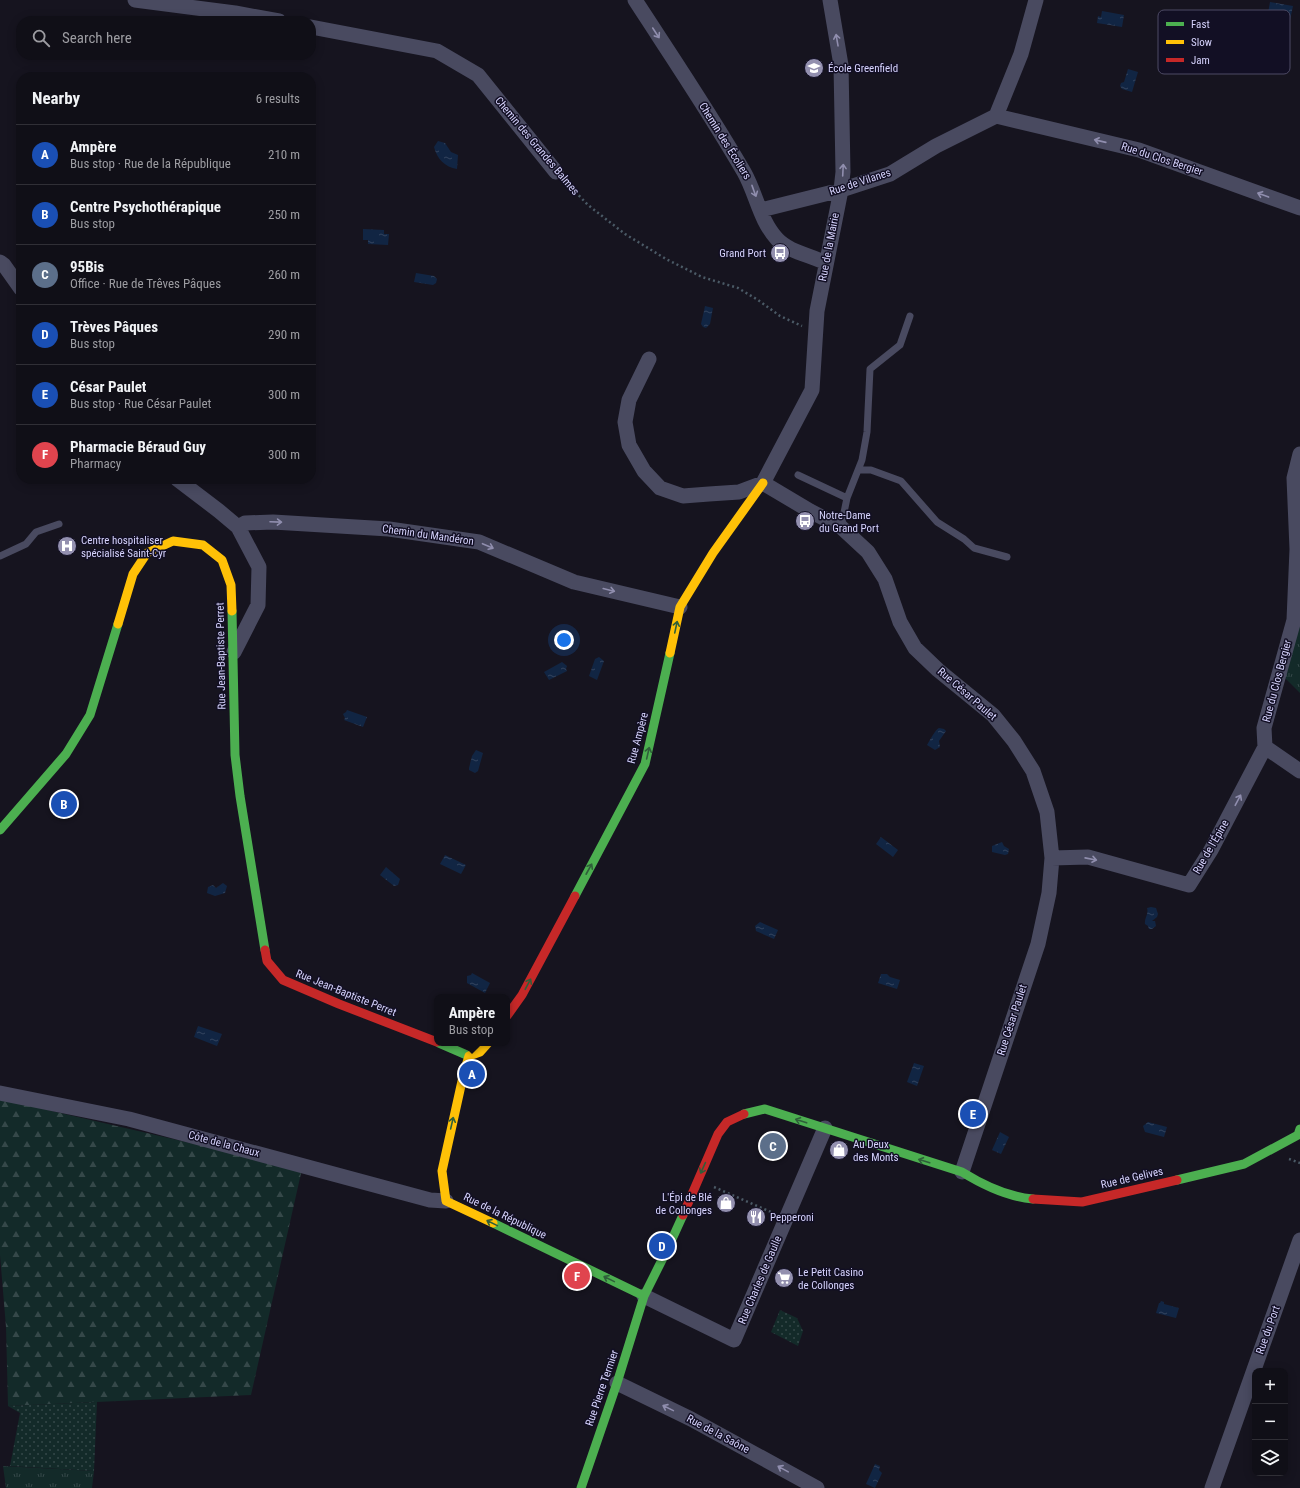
<!DOCTYPE html>
<meta charset="utf-8">
<style>
body{margin:0;font-family:"Roboto Condensed",sans-serif;background:#1e1d24;color:#f1f3f6}
.controls{position:absolute;right:12px;bottom:12px;display:grid;overflow:hidden;border-radius:8px;box-shadow:0 2px 10px #0003}
.controls button{width:36px;height:36px;display:grid;place-items:center;padding:0;border:0;border-bottom:1px solid #302f36;background:#100f17;color:#f1f3f6;font:20px sans-serif}
.you{position:absolute;left:564px;top:640px;width:14px;height:14px;margin:-10px;border:3px solid #fff;border-radius:50%;background:#1a73e8;box-shadow:0 0 0 6px #1a73e833}
.badge{display:grid;place-items:center;width:26px;height:26px;border-radius:50%;background:#9390af;color:#fff;font-size:13px;font-weight:700}
.pin{position:absolute;translate:-50% -50%;border:2px solid #fff;box-shadow:0 1px 4px #0006}
.popup{position:absolute;left:434px;top:994px;width:76px;height:52px;box-sizing:border-box;display:grid;place-content:center;border-radius:8px;background:#100f17;filter:drop-shadow(0 1px 3px #0005);font-size:13px;white-space:nowrap;color:#9c9ca1}
.popup b{font-size:15px;color:#f1f3f6}
.popup::after{content:'';position:absolute;left:50%;top:100%;margin-left:-8px;border:8px solid transparent;border-top-color:#100f17}
.list{margin:0;padding:0;list-style:none}
h2{display:flex;justify-content:space-between;align-items:center;height:52px;margin:0;padding:0 16px;font-size:17px}
h2 small{font-size:13px;font-weight:400;color:#9c9ca1}
.list li{display:grid;grid-template-columns:26px 1fr auto;gap:12px;align-items:center;box-sizing:border-box;height:60px;padding:0 16px;border-top:1px solid #302f36}
.list b{display:block;font-size:15px;white-space:nowrap}
.list p{margin:0;font-size:13px;white-space:nowrap;color:#9c9ca1}
.list em{font-size:13px;font-style:normal;color:#9c9ca1}
.icon{flex:none;width:22px;height:22px;fill:none;stroke:currentColor;stroke-width:2;stroke-linecap:round;stroke-linejoin:round}
.map{position:relative;flex:none;width:1300px;height:1488px;overflow:hidden}
.search{position:absolute;background:#100f17;box-shadow:0 2px 10px #0003;left:16px;top:16px;width:300px;height:44px;display:flex;align-items:center;gap:10px;box-sizing:border-box;padding:0 14px;border-radius:16px;color:#9c9ca1;font-size:15px}
.panel{position:absolute;background:#100f17;box-shadow:0 2px 10px #0003;left:16px;top:72px;width:300px;height:412px;border-radius:16px}
.map>svg:first-child{display:block}
</style>
<div class="map">
<svg width="1300" height="1488" viewBox="0 0 1300 1488">
<defs>
<pattern id="grass-tufts" width="24" height="20" patternUnits="userSpaceOnUse"><rect width="24" height="20" fill="#132a29"/><path d="M3 7l-1-3M5 7V3M7 7l1-3M15 17l-1-3M17 17v-4M19 17l1-3" fill="none" stroke="#354849"/></pattern>
<pattern id="forest-firs" width="22" height="20" patternUnits="userSpaceOnUse"><rect width="22" height="20" fill="#132a29"/><path d="M5 1l3.5 6h-7zM16 11l3.5 6h-7z" fill="#354849"/></pattern>
<pattern id="park-dots" width="8" height="8" patternUnits="userSpaceOnUse"><rect width="8" height="8" fill="#132a29"/><path d="M2 2h.1M6 6h.1" fill="none" stroke="#354849" stroke-width="1.8" stroke-linecap="round"/></pattern>
<pattern id="water-ripples" width="26" height="14" patternUnits="userSpaceOnUse"><rect width="26" height="14" fill="#112543"/><path d="M2 4q2-2 4 0t4 0M15 11q2-2 4 0t4 0" fill="none" stroke="#33445f"/></pattern>
</defs>
<rect width="100%" height="100%" fill="#16141f"/>
<path fill="url(#grass-tufts)" d="M 1300,612 L 1300,693 L 1284,677 Z
M 3,1466 L 94,1471 L 92,1488 L 6,1488 Z"/>
<path fill="url(#forest-firs)" d="M 0,1099 L 302,1169 L 251,1395 L 8,1406 L 6,1327 L 0,1255 Z"/>
<path fill="url(#park-dots)" d="M 780,1310 L 797,1318 L 803,1331 L 798,1346 L 771,1332 Z
M 97,1402 L 94,1471 L 10,1466 L 20,1413 L 8,1406 Z"/>
<path fill="url(#water-ripples)" d="M 1270,2 L 1293,6 L 1290,20 L 1286,19 L 1284,16 L 1268,13 Z
M 1102,11 L 1124,15 L 1122,27 L 1097,23 L 1098,16 L 1101,17 Z
M 1192,25 L 1212,32 L 1209,43 L 1188,35 Z
M 1128,69 L 1138,72 L 1132,92 L 1122,89 L 1120,86 L 1121,83 L 1124,82 Z
M 438,141 L 445,143 L 451,152 L 458,155 L 457,169 C 445,167 437,159 434,147 Z
M 363,229 L 384,230 L 384,234 L 389,234 L 388,245 L 368,244 L 368,240 L 363,240 Z
M 416,273 L 434,276 L 437,279 L 436,283 L 433,285 L 414,282 Z
M 705,306 L 713,308 L 710,324 L 706,328 L 703,327 L 701,324 Z
M 599,657 L 604,661 L 597,680 L 589,676 L 595,659 Z
M 562,662 L 567,666 L 566,669 L 567,671 L 549,680 L 544,672 Z
M 347,710 L 367,717 L 363,727 L 344,720 L 345,718 L 343,714 L 346,712 Z
M 939,728 L 944,729 L 946,731 L 939,741 L 940,747 L 935,750 L 927,745 C 930,740 935,730 939,728 Z
M 476,750 L 483,753 L 478,771 L 475,773 L 469,770 L 469,768 L 472,756 Z
M 881,837 L 898,850 L 893,857 L 876,844 Z
M 1002,842 L 1004,846 L 1009,849 L 1008,854 L 1005,855 L 992,852 L 992,846 Z
M 445,855 L 466,865 L 461,874 L 440,864 Z
M 386,867 L 400,879 L 398,885 L 394,886 L 380,875 Z
M 223,883 L 227,886 L 225,893 L 215,896 L 207,893 L 208,887 L 213,885 L 216,888 Z
M 1151,907 L 1156,908 L 1158,914 L 1157,917 L 1152,921 L 1155,921 L 1156,926 L 1152,929 L 1149,929 L 1148,926 L 1145,924 C 1144,918 1149,914 1147,908 Z
M 760,922 L 778,930 L 774,939 L 756,931 L 755,926 Z
M 472,973 L 490,983 L 485,993 L 467,983 L 467,976 L 471,975 Z
M 881,974 L 887,974 L 890,977 L 900,980 L 897,989 L 878,983 Z
M 198,1026 L 222,1034 L 217,1046 L 194,1037 Z
M 914,1063 L 924,1066 L 917,1086 L 907,1082 Z
M 1148,1122 L 1167,1127 L 1164,1137 L 1145,1132 L 1143,1126 Z
M 1000,1132 L 1009,1137 L 1001,1154 L 992,1150 Z
M 1161,1301 L 1164,1302 L 1164,1304 L 1179,1308 L 1176,1318 L 1156,1313 L 1159,1303 L 1160,1303 Z
M 875,1464 L 880,1466 L 879,1470 L 882,1473 L 875,1488 L 866,1484 Z"/>
<g fill="none" stroke-linecap="round" stroke-linejoin="round">
<path stroke="#4b5a66" stroke-width="2.5" stroke-dasharray="2 3" stroke-linecap="butt" d="M 565,181 L 588,205 L 625,234 L 666,259 L 702,277 L 738,288 L 758,300 L 780,316 L 802,326
M 1289,1159 L 1300,1163
M 714,1187 L 773,1213"/>
<path stroke="#494a60" stroke-width="7" d="M 859,470 L 871,470 L 901,481 L 937,522 L 964,539 L 974,548 L 1007,557
M 798,475 L 847,498 L 841,527
M 847,498 L 862,460 L 867,432 L 870,369 L 900,345 L 910,316
M 0,556 L 26,544 L 36,532 L 59,524"/>
<path stroke="#494a60" stroke-width="15" d="M 135,0 L 235,13 L 279,21
M 635,0 C 672,57 710,113 744,172 C 756,193 760,221 777,239 C 789,252 810,255 826,263
M 311,27 L 437,51 L 478,75 L 556,172
M 996,116 L 1139,150 L 1300,208
M 996,116 L 1021,54 L 1036,0
M 761,210 L 841,190 L 890,174 L 936,146 L 996,116
M 0,262 L 4,265 L 21,289
M 649,359 L 629,400 L 625,422 L 629,445 L 644,471 L 660,488 L 683,496 L 709,494 L 739,492 L 763,483
M 1300,454 L 1294,478 L 1297,549 L 1294,620 L 1264,728 L 1265,747 L 1300,771
M 177,479 L 219,511 L 238,527 L 259,567 L 258,605 L 234,652
M 763,483 L 810,511 L 841,527 L 868,552 L 885,579 L 900,622 L 915,648 L 938,670 L 993,715 L 1014,741 L 1033,771 L 1047,812 L 1052,858 L 1049,893 L 1038,944 L 962,1172
M 763,483 L 812,390 L 817,311 L 841,190 L 843,172 L 841,65 L 830,0
M 238,527 L 245,523 L 273,522 L 389,529 L 479,542 L 574,582 L 680,607
M 1052,858 L 1088,857 L 1189,885 L 1211,850 L 1265,747
M 0,1093 L 129,1119 L 430,1200 L 446,1201
M 644,1296 L 734,1340 L 825,1128
M 617,1383 L 691,1419 L 817,1488
M 1212,1488 L 1300,1240"/>
<path stroke="#4caf50" stroke-width="9" d="M 232,611 L 235,755 L 240,796 L 265,950
M 0,830 L 66,754 L 90,715 L 118,624
M 575,896 L 645,764 L 670,653
M 439,1043 L 469,1056
M 744,1114 L 765,1109 L 962,1172 C 983,1185 1008,1197 1033,1199
M 1177,1180 L 1244,1164 L 1298,1135 L 1300,1129
M 493,1223 L 644,1296
M 581,1488 L 617,1383 L 644,1296 L 668,1248 L 683,1215"/>
<path stroke="#ffc107" stroke-width="9" d="M 118,624 L 133,574 L 147,553 L 173,541 L 203,545 L 222,560 L 231,585 L 232,611
M 670,653 L 680,607 L 713,553 L 763,483
M 469,1056 L 464,1072 L 442,1171 L 446,1201 L 493,1223
M 469,1056 L 480,1052 L 488,1043"/>
<path stroke="#c62828" stroke-width="9" d="M 265,950 L 267,961 L 283,980 L 339,1004 L 437,1042
M 507,1016 L 522,995 L 575,896
M 1033,1199 L 1082,1202 L 1177,1180
M 683,1215 L 718,1134 L 727,1122 L 744,1114"/>
</g>
<defs><path id="oneway-shaft" d="M-6 0H5M1.5-3L5.5 0L1.5 3" fill="none" stroke-width="1.6" stroke-linecap="round" stroke-linejoin="round"/></defs>
<g stroke="#908eae">
<use href="#oneway-shaft" transform="translate(656 33) rotate(57)"/>
<use href="#oneway-shaft" transform="translate(837 40) rotate(-100)"/>
<use href="#oneway-shaft" transform="translate(1100 141) rotate(-167)"/>
<use href="#oneway-shaft" transform="translate(843 170) rotate(-87)"/>
<use href="#oneway-shaft" transform="translate(754 191) rotate(70)"/>
<use href="#oneway-shaft" transform="translate(1263 195) rotate(-160)"/>
<use href="#oneway-shaft" transform="translate(276 522) rotate(2)"/>
<use href="#oneway-shaft" transform="translate(488 546) rotate(23)"/>
<use href="#oneway-shaft" transform="translate(609 590) rotate(14)"/>
<use href="#oneway-shaft" transform="translate(1238 800) rotate(-62)"/>
<use href="#oneway-shaft" transform="translate(1091 859) rotate(11)"/>
<use href="#oneway-shaft" transform="translate(668 1408) rotate(-154)"/>
<use href="#oneway-shaft" transform="translate(783 1469) rotate(-151)"/>
</g>
<g stroke="#2f5f3a">
<use href="#oneway-shaft" transform="translate(676 627) rotate(-78)"/>
<use href="#oneway-shaft" transform="translate(648 753) rotate(-77)"/>
<use href="#oneway-shaft" transform="translate(589 869) rotate(-61)"/>
<use href="#oneway-shaft" transform="translate(528 984) rotate(-62)"/>
<use href="#oneway-shaft" transform="translate(801 1121) rotate(-162)"/>
<use href="#oneway-shaft" transform="translate(452 1123) rotate(-77)"/>
<use href="#oneway-shaft" transform="translate(924 1161) rotate(-163)"/>
<use href="#oneway-shaft" transform="translate(703 1168) rotate(114)"/>
<use href="#oneway-shaft" transform="translate(492 1223) rotate(-154)"/>
<use href="#oneway-shaft" transform="translate(609 1279) rotate(-154)"/>
</g>
<defs>
<symbol id="school-disc" viewBox="-11 -11 22 22"><circle r="9.5" fill="#9390af" stroke="#120f24"/><path d="M0-5L7-2L0 1L-7-2ZM-4 1L0 2.5L4 1V4Q0 6-4 4Z" fill="#fff"/></symbol>
<symbol id="bus-disc" viewBox="-11 -11 22 22"><circle r="9.5" fill="#9390af" stroke="#120f24"/><path d="M-5-6H5V4H4V6H2V4H-2V6H-4V4H-5ZM-3.5-4V0h7V-4ZM-3.5 1.2v1.5H-2V1.2ZM2 1.2v1.5H3.5V1.2Z" fill="#fff"/></symbol>
<symbol id="hospital-disc" viewBox="-11 -11 22 22"><circle r="9.5" fill="#9390af" stroke="#120f24"/><path d="M-5-5h3v3.5h4V-5h3V5h-3V1.5h-4V5h-3Z" fill="#fff"/></symbol>
<symbol id="shop-disc" viewBox="-11 -11 22 22"><circle r="9.5" fill="#9390af" stroke="#120f24"/><path d="M-5-2.5h2.3a2.7 3.5 0 0 1 5.4 0H5L5.5 6h-11ZM-1.5-2.5h3a1.5 2.3 0 0 0-3 0Z" fill="#fff"/></symbol>
<symbol id="restaurant-disc" viewBox="-11 -11 22 22"><circle r="9.5" fill="#9390af" stroke="#120f24"/><path d="M-5-6h1v4h1v-4h1v4h1v-4h1v5L-1.5 .5V6h-2V.5L-5-1ZM5-6V6H3V1.5H1.5Q1.5-4 5-6Z" fill="#fff"/></symbol>
<symbol id="supermarket-disc" viewBox="-11 -11 22 22"><circle r="9.5" fill="#9390af" stroke="#120f24"/><path d="M-6-5.5h2.5l.6 2H6L4.5 2H-2.5L-4.4-4H-6ZM-1.5 3.2a1.3 1.3 0 1 0 .1 0ZM3 3.2a1.3 1.3 0 1 0 .1 0Z" fill="#fff"/></symbol>
</defs>
<g fill-rule="evenodd">
<use href="#school-disc" x="803" y="57" width="22" height="22"/>
<use href="#bus-disc" x="769" y="242" width="22" height="22"/>
<use href="#bus-disc" x="794" y="510" width="22" height="22"/>
<use href="#hospital-disc" x="56" y="535" width="22" height="22"/>
<use href="#shop-disc" x="828" y="1139" width="22" height="22"/>
<use href="#shop-disc" x="715" y="1192" width="22" height="22"/>
<use href="#restaurant-disc" x="745" y="1206" width="22" height="22"/>
<use href="#supermarket-disc" x="773" y="1267" width="22" height="22"/>
</g>
<g text-anchor="middle" dominant-baseline="central" stroke-width="3" stroke-linejoin="round" paint-order="stroke">
<g font-size="11" fill="#d6d3fd" stroke="#120f24" text-anchor="start">
<text x="828" y="68">École Greenfield</text>
<text x="766" y="253" text-anchor="end">Grand Port</text>
<text x="819" y="515">Notre-Dame<tspan x="819" dy="13">du Grand Port</tspan></text>
<text x="81" y="540">Centre hospitaliser<tspan x="81" dy="13">spécialisé Saint-Cyr</tspan></text>
<text x="853" y="1144">Au Deux<tspan x="853" dy="13">des Monts</tspan></text>
<text x="712" y="1197" text-anchor="end">L'Épi de Blé<tspan x="712" dy="13">de Collonges</tspan></text>
<text x="770" y="1217">Pepperoni</text>
<text x="798" y="1272">Le Petit Casino<tspan x="798" dy="13">de Collonges</tspan></text>
</g>
<g font-size="11" fill="#d6d3fd" stroke="#120f24">
<text transform="translate(725 141) rotate(58)">Chemin des Écoliers</text>
<text transform="translate(537 146) rotate(50)">Chemin des Grandes Balmes</text>
<text transform="translate(1162 159) rotate(18)">Rue du Clos Bergier</text>
<text transform="translate(860 182) rotate(-18)">Rue de Vilanes</text>
<text transform="translate(829 247) rotate(-79)">Rue de la Mairie</text>
<text transform="translate(428 535) rotate(8)">Chemin du Mandéron</text>
<text transform="translate(221 656) rotate(-91)">Rue Jean-Baptiste Perret</text>
<text transform="translate(1277 681) rotate(-75)">Rue du Clos Bergier</text>
<text transform="translate(967 694) rotate(41)">Rue César Paulet</text>
<text transform="translate(638 738) rotate(-75)">Rue Ampère</text>
<text transform="translate(1211 847) rotate(-60)">Rue de l'Épine</text>
<text transform="translate(346 993) rotate(22)">Rue Jean-Baptiste Perret</text>
<text transform="translate(1012 1020) rotate(-72)">Rue César Paulet</text>
<text transform="translate(224 1144) rotate(15)">Côte de la Chaux</text>
<text transform="translate(1132 1178) rotate(-13)">Rue de Gelives</text>
<text transform="translate(505 1216) rotate(26)">Rue de la République</text>
<text transform="translate(760 1280) rotate(-67)">Rue Charles de Gaulle</text>
<text transform="translate(1268 1330) rotate(-70)">Rue du Port</text>
<text transform="translate(602 1388) rotate(-71)">Rue Pierre Termier</text>
<text transform="translate(718 1434) rotate(28)">Rue de la Saône</text>
</g>
</g>
<rect x="1158" y="10" width="132" height="64" rx="6" fill="#120f24" stroke="#4d4a65" stroke-width="1"/>
<rect x="1166" y="22" width="18" height="4" fill="#4caf50"/>
<rect x="1166" y="40" width="18" height="4" fill="#ffc107"/>
<rect x="1166" y="58" width="18" height="4" fill="#c62828"/>
<g font-size="11" fill="#d6d3fd">
<text x="1191" y="28">Fast</text>
<text x="1191" y="46">Slow</text>
<text x="1191" y="64">Jam</text>
</g>
</svg>
<div class="controls">
<button>+</button>
<button>−</button>
<button><svg class="icon" aria-label="layers" viewBox="0 0 24 24"><path d="M12 4l9 5-9 5-9-5zM3 14l9 5 9-5"/></svg></button>
</div>
<div class="you"></div>
<div class="pin badge" style="left:472px;top:1074px;background:#1a4fb4">A</div>
<div class="popup"><b>Ampère</b>Bus stop</div>
<div class="pin badge" style="left:64px;top:804px;background:#1a4fb4">B</div>
<div class="pin badge" style="left:773px;top:1146px;background:#5c6f8a">C</div>
<div class="pin badge" style="left:662px;top:1246px;background:#1a4fb4">D</div>
<div class="pin badge" style="left:973px;top:1114px;background:#1a4fb4">E</div>
<div class="pin badge" style="left:577px;top:1276px;background:#e0444e">F</div>
<div class="search"><svg class="icon" aria-label="search" viewBox="0 0 24 24"><circle cx="10" cy="10" r="6"/><path d="M15 15l6 6"/></svg>Search here</div>
<section class="panel">
<h2>Nearby<small>6 results</small></h2>
<ul class="list">
<li><span class="badge" style="background:#1a4fb4">A</span><div><b>Ampère</b><p>Bus stop · Rue de la République</p></div><em>210 m</em></li>
<li><span class="badge" style="background:#1a4fb4">B</span><div><b>Centre Psychothérapique</b><p>Bus stop</p></div><em>250 m</em></li>
<li><span class="badge" style="background:#5c6f8a">C</span><div><b>95Bis</b><p>Office · Rue de Trêves Pâques</p></div><em>260 m</em></li>
<li><span class="badge" style="background:#1a4fb4">D</span><div><b>Trèves Pâques</b><p>Bus stop</p></div><em>290 m</em></li>
<li><span class="badge" style="background:#1a4fb4">E</span><div><b>César Paulet</b><p>Bus stop · Rue César Paulet</p></div><em>300 m</em></li>
<li><span class="badge" style="background:#e0444e">F</span><div><b>Pharmacie Béraud Guy</b><p>Pharmacy</p></div><em>300 m</em></li>
</ul>
</section>
</div>
